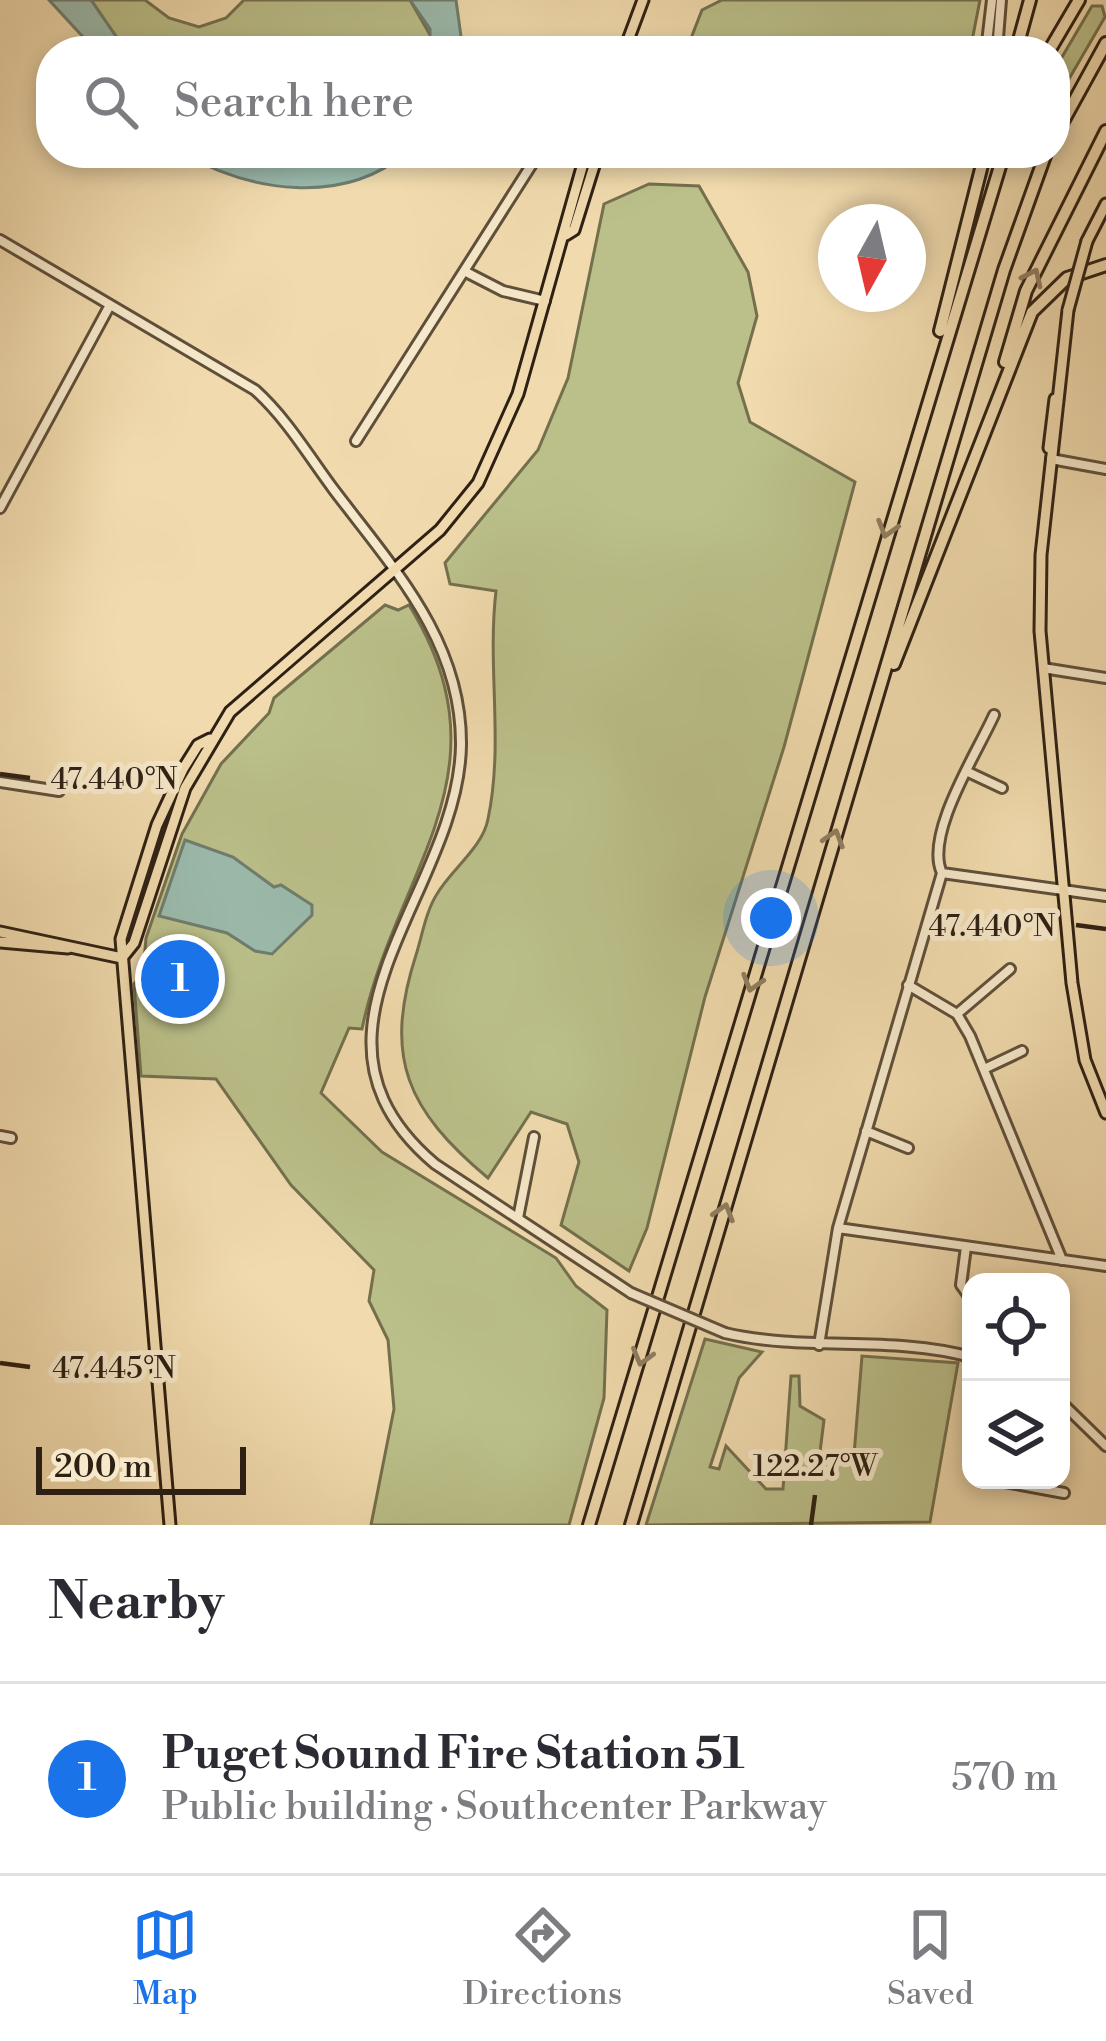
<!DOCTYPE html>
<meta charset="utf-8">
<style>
body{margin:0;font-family:"Libre Bodoni",serif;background:#f2f2f3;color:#2b2b33}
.controls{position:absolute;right:36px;bottom:36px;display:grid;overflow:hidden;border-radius:24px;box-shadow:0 6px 18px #0003}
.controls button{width:108px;height:108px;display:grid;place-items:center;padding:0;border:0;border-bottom:3px solid #e1e1e2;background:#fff;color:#2b2b33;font:60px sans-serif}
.compass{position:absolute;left:818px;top:204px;width:108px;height:108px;border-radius:50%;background:#fff;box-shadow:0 6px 18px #0003;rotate:188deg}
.scale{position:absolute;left:36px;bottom:30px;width:210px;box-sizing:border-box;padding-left:12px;border:6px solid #2e2013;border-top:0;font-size:33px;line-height:42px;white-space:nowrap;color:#2e2013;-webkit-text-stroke:9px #f6e8ca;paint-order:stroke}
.you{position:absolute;left:771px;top:918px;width:42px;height:42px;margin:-30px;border:9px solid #fff;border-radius:50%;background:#1a73e8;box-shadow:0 0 0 18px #1a73e833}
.badge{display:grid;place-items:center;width:78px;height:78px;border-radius:50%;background:#1a73e8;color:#fff;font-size:39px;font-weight:700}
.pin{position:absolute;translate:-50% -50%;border:6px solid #fff;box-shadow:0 3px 12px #0006}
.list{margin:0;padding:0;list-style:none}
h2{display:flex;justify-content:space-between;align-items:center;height:156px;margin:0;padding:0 48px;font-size:51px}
h2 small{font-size:39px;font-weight:400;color:#7c7c81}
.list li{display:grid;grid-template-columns:78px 1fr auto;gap:36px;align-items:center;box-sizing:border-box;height:192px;padding:0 48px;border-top:3px solid #e1e1e2}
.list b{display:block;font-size:45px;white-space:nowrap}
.list p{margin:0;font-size:39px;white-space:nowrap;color:#7c7c81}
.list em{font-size:39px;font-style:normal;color:#7c7c81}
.icon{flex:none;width:66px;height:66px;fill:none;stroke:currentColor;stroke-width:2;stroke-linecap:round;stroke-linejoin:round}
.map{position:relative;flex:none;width:1106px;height:1525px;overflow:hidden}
.search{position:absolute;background:#fff;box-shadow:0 6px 18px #0003;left:36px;right:36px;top:36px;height:132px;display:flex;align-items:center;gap:30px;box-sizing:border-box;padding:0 42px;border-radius:48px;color:#7c7c81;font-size:45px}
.sheet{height:348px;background:#fff}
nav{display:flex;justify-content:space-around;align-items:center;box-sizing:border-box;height:168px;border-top:3px solid #e1e1e2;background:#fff;font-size:33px;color:#7c7c81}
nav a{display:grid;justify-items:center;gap:6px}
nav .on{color:#1a73e8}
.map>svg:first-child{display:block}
</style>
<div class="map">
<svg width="1106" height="1525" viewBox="0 0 1106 1525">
<rect width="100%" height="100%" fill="#f1dbae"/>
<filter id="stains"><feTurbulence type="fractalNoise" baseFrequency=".00167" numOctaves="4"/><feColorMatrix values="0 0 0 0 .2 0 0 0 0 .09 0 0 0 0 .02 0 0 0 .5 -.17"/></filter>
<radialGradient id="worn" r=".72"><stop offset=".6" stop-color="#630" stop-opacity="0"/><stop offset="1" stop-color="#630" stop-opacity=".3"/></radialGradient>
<path fill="#bbc08a" stroke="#74704e" stroke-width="3" d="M 91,0 L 145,0 L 169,18 L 199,27 L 226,18 L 244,0 L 410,0 L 433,40 L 430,51 L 126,51 Z
M 722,0 L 980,0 L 970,51 L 686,51 L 702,10 Z
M 1092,6 L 1102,6 L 1105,17 L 1055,103 L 1055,69 Z
M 649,184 L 699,186 L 748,272 L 757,316 L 738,383 L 750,422 L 855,482 L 784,747 L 705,997 L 647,1228 L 629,1271 L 561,1225 L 579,1162 L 567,1124 L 531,1112 L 488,1178 C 407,1110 383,1058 416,955 C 422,936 426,911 437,894 C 451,870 483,847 488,819 C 504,743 487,668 496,591 L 450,584 L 445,563 L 538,450 L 568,378 L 604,204 Z
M 385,605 L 398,610 L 409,605 C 513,774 395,869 362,1029 L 349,1028 L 321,1093 L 382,1152 L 556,1258 L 576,1286 L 607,1310 L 604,1398 L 569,1525 L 371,1525 L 394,1409 L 388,1340 L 369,1301 L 374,1270 L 291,1185 L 216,1079 L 141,1076 L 134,984 L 143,973 L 146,938 L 182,834 L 221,764 L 269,713 L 274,698 Z
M 705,1339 L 762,1352 L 739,1378 L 710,1467 L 719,1469 L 726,1446 L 766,1489 L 783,1489 L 791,1376 L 799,1376 L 800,1406 L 824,1420 L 820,1452 L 854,1455 L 862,1356 L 958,1363 L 930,1522 L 646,1525 Z"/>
<path fill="#9bbbad" stroke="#6f7d6f" stroke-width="3" d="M 49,0 L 91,0 L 126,51 L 96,51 Z
M 410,0 L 456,0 L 463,51 L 430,51 L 430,29 Z
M 182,153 L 250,153 L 292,162 L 342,153 L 406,153 C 342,206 251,192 182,153 Z
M 185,840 L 233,857 L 274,887 L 281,885 L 312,905 L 312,915 L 272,954 L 255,951 L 227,933 L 159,916 Z"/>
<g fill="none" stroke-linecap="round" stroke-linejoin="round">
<defs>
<path id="minor" d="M 986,51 L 992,0
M 997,51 L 1001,0
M 0,240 L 255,390 C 287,419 308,455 334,490 C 393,568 462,641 461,745 C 459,894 279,1032 435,1164 L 631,1293
M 466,272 L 503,291 L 545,301
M 356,441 L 539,153
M 1051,459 L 1106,469
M 0,508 L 110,305
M 1043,668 L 1106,678
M 968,772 L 1002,788
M 0,782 L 59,791
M 942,873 L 1106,896
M 908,985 L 957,1014 L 970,1036 L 1062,1260
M 957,1014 L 1010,969
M 984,1069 L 1022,1051
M 866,1131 L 908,1148
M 0,1136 L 11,1138
M 518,1218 L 534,1137
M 838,1228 L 1106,1266
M 966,1247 L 961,1285 L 971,1299
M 725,1333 C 806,1352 891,1335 971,1357
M 819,1345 L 838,1228 L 942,873 C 924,835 977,753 994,715
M 1061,1402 L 1106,1446
M 994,1480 L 1064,1493"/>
<path id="major" d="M 624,51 L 643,0
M 566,235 L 574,230 L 598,153
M 1087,241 L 1106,204
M 1068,310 L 1041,555 L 1040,631 L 1072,983 L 1085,1060 L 1106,1113
M 1049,448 L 1055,399
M 0,932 L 122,958
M 0,942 L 68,948
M 122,958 L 134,943 L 185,788 L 230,712 L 440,530 L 478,483 L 518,394 L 586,153
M 170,1525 L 121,939 L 157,825 L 183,769 L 198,745 L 210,739"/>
<path id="highway" d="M 1016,51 L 1030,0
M 1049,51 L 1079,0
M 1055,136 L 1106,43
M 940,331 L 985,153
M 1005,362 L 1026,291 L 1106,131
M 894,664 L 1032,312 L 1067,278 L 1106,265
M 589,1525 L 1004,153
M 631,1525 L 1004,270 L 1046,153"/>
</defs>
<use href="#minor" stroke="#5f4f3a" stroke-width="14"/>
<use href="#major" stroke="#2e2013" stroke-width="15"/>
<use href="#highway" stroke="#2e2013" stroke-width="16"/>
<use href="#minor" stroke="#f6e8ca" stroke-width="8"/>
<use href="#major" stroke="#f1dbae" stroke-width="9"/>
<use href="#highway" stroke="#f1dbae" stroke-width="10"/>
<defs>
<path id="minor-bridge" d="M 631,1293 L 725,1333"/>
<path id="major-bridge" d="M 1068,310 L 1087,241"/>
</defs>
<use href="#minor-bridge" stroke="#5f4f3a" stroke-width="14" stroke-linecap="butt"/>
<use href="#major-bridge" stroke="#2e2013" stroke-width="15" stroke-linecap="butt"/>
<use href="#minor-bridge" stroke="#f6e8ca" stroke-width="8"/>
<use href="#major-bridge" stroke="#f1dbae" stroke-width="9"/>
</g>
<defs><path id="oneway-chevron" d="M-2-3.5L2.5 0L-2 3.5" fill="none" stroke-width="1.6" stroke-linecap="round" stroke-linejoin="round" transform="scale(3)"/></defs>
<g stroke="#907e60">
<use href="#oneway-chevron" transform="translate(1033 277) rotate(-65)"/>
<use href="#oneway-chevron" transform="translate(887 529) rotate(107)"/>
<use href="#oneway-chevron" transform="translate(834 838) rotate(-73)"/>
<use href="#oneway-chevron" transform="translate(752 983) rotate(107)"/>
<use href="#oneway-chevron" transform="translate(724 1212) rotate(-73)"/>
<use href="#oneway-chevron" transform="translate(642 1357) rotate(106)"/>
</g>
<path fill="none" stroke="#2e2013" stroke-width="4.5" d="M 0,774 L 30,778M 1076,925 L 1106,929M 0,1363 L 30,1367M 811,1525 L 815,1495"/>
<g font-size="30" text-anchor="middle" fill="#2e2013" stroke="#f6e8ca" stroke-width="10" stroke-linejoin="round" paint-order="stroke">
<text x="114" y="789">47.440°N</text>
<text x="992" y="936">47.440°N</text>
<text x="114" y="1378">47.445°N</text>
<text x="815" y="1476">122.27°W</text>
</g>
<rect width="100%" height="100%" filter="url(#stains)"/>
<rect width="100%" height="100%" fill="url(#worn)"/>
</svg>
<div class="controls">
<button><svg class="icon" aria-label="locate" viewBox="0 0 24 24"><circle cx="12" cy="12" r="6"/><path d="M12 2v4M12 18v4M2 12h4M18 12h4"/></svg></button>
<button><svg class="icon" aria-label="layers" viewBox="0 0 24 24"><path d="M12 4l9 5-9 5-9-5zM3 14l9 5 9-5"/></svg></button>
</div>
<svg class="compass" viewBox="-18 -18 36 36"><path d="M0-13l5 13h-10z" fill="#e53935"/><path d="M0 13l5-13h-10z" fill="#7c7c81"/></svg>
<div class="scale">200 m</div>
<div class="you"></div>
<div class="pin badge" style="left:180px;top:979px">1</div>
<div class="search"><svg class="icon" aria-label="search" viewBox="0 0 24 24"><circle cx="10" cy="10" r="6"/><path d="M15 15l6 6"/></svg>Search here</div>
</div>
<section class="sheet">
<h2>Nearby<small></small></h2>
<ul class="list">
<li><span class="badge">1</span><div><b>Puget Sound Fire Station 51</b><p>Public building · Southcenter Parkway</p></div><em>570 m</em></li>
</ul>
</section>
<nav>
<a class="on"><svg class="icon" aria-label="map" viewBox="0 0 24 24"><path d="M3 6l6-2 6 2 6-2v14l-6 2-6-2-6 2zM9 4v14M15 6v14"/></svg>Map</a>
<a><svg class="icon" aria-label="directions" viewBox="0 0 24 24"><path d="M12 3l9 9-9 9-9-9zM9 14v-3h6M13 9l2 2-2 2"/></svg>Directions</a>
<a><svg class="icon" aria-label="saved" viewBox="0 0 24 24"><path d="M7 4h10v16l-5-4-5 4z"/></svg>Saved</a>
</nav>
